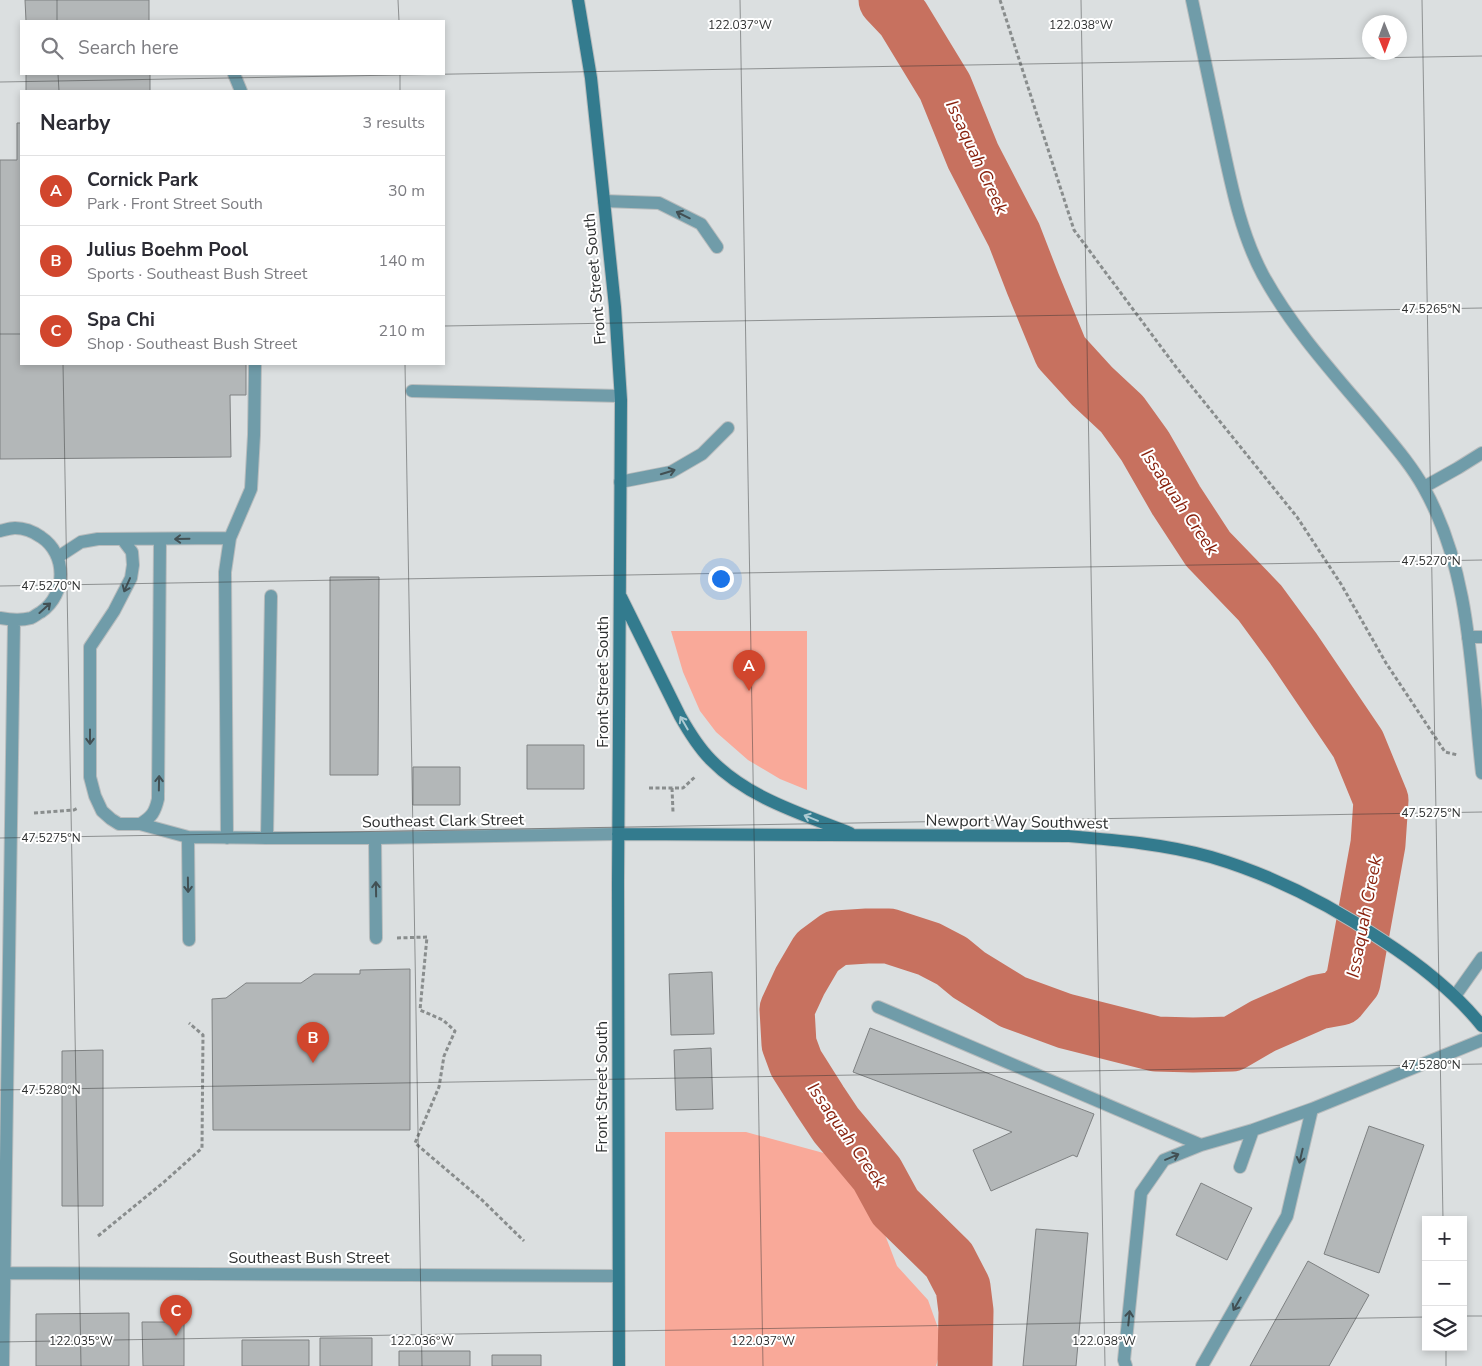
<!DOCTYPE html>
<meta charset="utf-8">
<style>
body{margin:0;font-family:"Nunito Sans",sans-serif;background:#f7f7f7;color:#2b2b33}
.controls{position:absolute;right:15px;bottom:15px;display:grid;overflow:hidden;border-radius:0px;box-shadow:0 2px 8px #0003}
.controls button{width:45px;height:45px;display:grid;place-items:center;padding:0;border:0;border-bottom:1px solid #e1e1e2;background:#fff;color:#2b2b33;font:25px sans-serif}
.compass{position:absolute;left:1362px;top:15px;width:45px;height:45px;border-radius:50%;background:#fff;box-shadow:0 2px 8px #0003;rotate:179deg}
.you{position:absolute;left:720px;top:578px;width:18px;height:18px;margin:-12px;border:4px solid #fff;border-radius:50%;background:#1a73e8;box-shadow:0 0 0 8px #1a73e833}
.badge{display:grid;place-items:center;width:32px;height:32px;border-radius:50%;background:#d1462d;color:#fff;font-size:16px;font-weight:700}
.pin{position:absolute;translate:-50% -41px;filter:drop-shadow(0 1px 2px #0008)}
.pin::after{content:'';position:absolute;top:26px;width:18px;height:15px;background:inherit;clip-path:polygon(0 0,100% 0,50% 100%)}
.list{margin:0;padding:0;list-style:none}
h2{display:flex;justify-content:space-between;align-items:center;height:65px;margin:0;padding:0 20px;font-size:21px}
h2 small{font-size:16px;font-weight:400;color:#7c7c81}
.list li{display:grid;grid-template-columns:32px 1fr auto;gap:15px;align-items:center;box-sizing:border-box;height:70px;padding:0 20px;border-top:1px solid #e1e1e2}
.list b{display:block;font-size:19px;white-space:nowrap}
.list p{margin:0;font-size:16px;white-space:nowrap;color:#7c7c81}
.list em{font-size:16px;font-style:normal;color:#7c7c81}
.icon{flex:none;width:28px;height:28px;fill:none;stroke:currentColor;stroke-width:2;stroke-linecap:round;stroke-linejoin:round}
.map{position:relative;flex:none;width:1482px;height:1366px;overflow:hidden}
.search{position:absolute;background:#fff;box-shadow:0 2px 8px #0003;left:20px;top:20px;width:425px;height:55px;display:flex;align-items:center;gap:12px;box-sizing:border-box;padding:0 18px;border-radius:0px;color:#7c7c81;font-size:19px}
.panel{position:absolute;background:#fff;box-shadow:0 2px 8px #0003;left:20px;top:90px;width:425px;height:275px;border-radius:0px}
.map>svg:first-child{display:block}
</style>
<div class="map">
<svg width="1482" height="1366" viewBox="0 0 1482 1366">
<rect width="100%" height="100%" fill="#dbdfe0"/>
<path fill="#f9a999" d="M 671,631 L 807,631 L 807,790 L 780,779 L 748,760 L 716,732 L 700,711 L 683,672 Z
M 665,1132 L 746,1132 L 842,1158 L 882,1227 L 897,1266 L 928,1300 L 943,1342 L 936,1366 L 665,1366 Z"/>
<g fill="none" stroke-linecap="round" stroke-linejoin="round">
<path stroke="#c7715f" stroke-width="55" d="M 886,0 L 903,18 L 945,87 L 973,156 L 1014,235 L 1033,284 L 1061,352 L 1092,386 L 1122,414 L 1145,446 L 1176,500 L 1208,549 L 1260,603 L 1293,648 L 1358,744 L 1381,800 L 1378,844 L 1353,982 L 1340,998 L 1318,1002 L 1263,1026 L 1232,1044 L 1193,1045 L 1156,1044 L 1065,1021 L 1013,1002 L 969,975 L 952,961 L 929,949 L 889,936 L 867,936 L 836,938 L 817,952 L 800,981 L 787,1009 L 789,1044 L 796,1063 L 820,1101 L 836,1125 L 877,1174 L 895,1207 L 949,1260 L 963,1287 L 966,1311 L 965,1366"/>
</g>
<path fill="#b3b7b8" stroke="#7e8182" d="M 25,0 L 149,0 L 149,21 L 26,21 Z
M 26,74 L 150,74 L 150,91 L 26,91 Z
M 17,123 L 21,123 L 21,364 L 246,364 L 246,395 L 230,395 L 231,457 L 0,459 L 0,160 L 17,160 Z
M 330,577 L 379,577 L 378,775 L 330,775 Z
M 527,745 L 584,745 L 584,789 L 527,789 Z
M 413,767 L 460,767 L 460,805 L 413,805 Z
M 410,969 L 410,1130 L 213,1130 L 212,999 L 226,998 L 246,983 L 301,983 L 314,974 L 360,974 L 360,970 Z
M 712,972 L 714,1034 L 671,1035 L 669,974 Z
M 870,1028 L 1094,1114 L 1077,1157 L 1073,1155 L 991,1191 L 973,1150 L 1012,1132 L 853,1072 Z
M 711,1048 L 713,1109 L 676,1110 L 674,1050 Z
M 103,1050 L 103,1206 L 62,1206 L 62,1051 Z
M 1369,1126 L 1424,1145 L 1379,1273 L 1324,1254 Z
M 1201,1183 L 1252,1208 L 1227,1260 L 1176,1235 Z
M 1036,1229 L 1088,1233 L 1076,1366 L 1023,1366 Z
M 1308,1261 L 1369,1295 L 1329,1366 L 1250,1366 Z
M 129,1313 L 129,1366 L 36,1366 L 36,1314 Z
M 142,1322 L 184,1322 L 184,1366 L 143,1366 Z
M 320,1338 L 372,1338 L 372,1366 L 320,1366 Z
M 242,1340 L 309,1340 L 309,1366 L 242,1366 Z
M 399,1351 L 470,1351 L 470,1366 L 399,1366 Z
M 492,1355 L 541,1355 L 541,1366 L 492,1366 Z"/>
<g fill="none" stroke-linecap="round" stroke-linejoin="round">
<defs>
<path id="lane" d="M 234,74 L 241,91
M 604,201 L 659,203 L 701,224 L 717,247
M 412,391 L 620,396
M 620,482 L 671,472 L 702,454 L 728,428
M 123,540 L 132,552 L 133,565 L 131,578 L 114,611 L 90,647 L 90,777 L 95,796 L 102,811 L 111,819 L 119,824 L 140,824 L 188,837 L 267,838 L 271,596
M 58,557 L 81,542 L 98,539 L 230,538
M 1468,637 L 1482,637
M 140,824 C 152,817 155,812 158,799 L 160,539
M 188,837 L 189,940
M 227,838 L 225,572 L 230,538 L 251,489 L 254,435 L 255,364
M 375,838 L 376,938
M 878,1007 L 1201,1145
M 1240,1167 L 1253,1130
M 1126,1366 L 1124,1360 L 1141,1193 L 1164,1160 L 1201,1145 L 1253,1130 L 1312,1109 L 1482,1040
M 1202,1366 L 1287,1216 L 1312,1109"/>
<path id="street" d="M 1192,0 C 1202,46 1211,91 1221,137 C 1231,183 1240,232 1263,275 C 1292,328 1334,374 1373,420 C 1391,442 1410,463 1424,488 C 1472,574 1471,677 1482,773
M 1424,487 L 1458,468 L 1482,453
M 0,531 C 5,530 10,528 15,528 C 24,528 34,532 41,537 C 67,554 67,594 41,612 C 37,614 34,617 31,618 C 20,621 11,620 0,618
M 267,838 L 375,838 L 618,834
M 1455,996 L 1482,958
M 0,1273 L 618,1276
M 3,1366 L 14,621"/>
<path id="secondary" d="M 578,0 L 591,78 L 604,201 L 615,307 L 621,400 L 618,883 L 619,1366
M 621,597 L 680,716 C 689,732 698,747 711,760 C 748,798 802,814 850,833
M 618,834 L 1068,836 C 1116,840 1165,844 1211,857 C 1272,875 1329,904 1382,940 C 1419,964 1454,991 1482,1026"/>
</defs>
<use href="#lane" stroke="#b8bcbd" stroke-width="14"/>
<use href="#street" stroke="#b8bcbd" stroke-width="14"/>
<use href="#secondary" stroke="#b8bcbd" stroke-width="14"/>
<path stroke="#898d8d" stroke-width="3" stroke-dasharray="4 2.5" stroke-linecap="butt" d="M 1000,0 L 1074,230 L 1176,367 L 1297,517 L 1341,584 L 1386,663 L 1445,752 L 1458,755
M 649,788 L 683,788 L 696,776
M 672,788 L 673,812
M 34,813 L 74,810 L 78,808
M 397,938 L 427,937 L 420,1010 L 443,1020 L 455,1031 L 444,1056 L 439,1087 L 415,1143 L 482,1200 L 524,1241
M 98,1236 L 164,1182 L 202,1148 L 203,1035 L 189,1023"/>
<use href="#lane" stroke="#709ca9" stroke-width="12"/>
<use href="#street" stroke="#709ca9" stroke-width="12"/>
<use href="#secondary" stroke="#337b8e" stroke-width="12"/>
</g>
<defs><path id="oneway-shaft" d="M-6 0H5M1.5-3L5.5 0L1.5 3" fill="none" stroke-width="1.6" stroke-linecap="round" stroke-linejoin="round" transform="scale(1.25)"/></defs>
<g stroke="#425054">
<use href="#oneway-shaft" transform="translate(683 215) rotate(-154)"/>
<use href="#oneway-shaft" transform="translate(668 472) rotate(-17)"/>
<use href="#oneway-shaft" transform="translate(182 539) rotate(179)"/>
<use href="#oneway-shaft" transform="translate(127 585) rotate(114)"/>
<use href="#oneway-shaft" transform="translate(45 608) rotate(-42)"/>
<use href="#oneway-shaft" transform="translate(90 737) rotate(90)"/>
<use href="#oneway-shaft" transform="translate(159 783) rotate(-89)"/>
<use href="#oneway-shaft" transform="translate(188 885) rotate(89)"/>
<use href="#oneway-shaft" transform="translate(376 889) rotate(-91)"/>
<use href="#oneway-shaft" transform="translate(1301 1156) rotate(103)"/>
<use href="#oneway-shaft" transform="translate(1172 1157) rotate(-23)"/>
<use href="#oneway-shaft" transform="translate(1237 1304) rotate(120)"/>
<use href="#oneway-shaft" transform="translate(1129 1318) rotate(-84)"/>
</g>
<g stroke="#adcad2">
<use href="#oneway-shaft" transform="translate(684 723) rotate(-120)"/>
<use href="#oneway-shaft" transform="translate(811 818) rotate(-158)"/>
</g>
<path fill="none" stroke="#2e3030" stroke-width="1" stroke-opacity="0.45" d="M 57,0 L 57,21M 398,0 L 399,21M 740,0 L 763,1366M 1081,0 L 1105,1366M 1422,0 L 1443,1220M 58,74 L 59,91M 400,74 L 400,91M 0,82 L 1482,56M 444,326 L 1482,308M 0,334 L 21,334M 63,364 L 81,1366M 405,364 L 422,1366M 0,586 L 1482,560M 0,838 L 1482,812M 0,1090 L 1482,1064M 1463,1316 L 1482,1316M 0,1342 L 1426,1317M 1446,1347 L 1446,1366"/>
<g text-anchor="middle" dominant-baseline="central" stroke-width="4" stroke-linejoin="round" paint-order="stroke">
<g font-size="16" fill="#2e3030" stroke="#fff">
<text transform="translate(595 279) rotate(-95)">Front Street South</text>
<text transform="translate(603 682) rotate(-90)">Front Street South</text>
<text transform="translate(443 821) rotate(-1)">Southeast Clark Street</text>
<text transform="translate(1017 822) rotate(1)">Newport Way Southwest</text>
<text transform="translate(602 1087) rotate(-90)">Front Street South</text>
<text x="309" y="1258">Southeast Bush Street</text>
</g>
<g font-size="18" font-style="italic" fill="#871f0b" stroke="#fff">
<text transform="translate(977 157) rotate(65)">Issaquah Creek</text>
<text transform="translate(1180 502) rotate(56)">Issaquah Creek</text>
<text transform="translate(1364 917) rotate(-79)">Issaquah Creek</text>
<text transform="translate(847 1135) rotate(55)">Issaquah Creek</text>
</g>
</g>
<g font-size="12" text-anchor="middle" fill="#2e3030" stroke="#fff" stroke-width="4" stroke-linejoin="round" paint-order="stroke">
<text x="740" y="29">122.037°W</text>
<text x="1081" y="29">122.038°W</text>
<text x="1431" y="313">47.5265°N</text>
<text x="1431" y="565">47.5270°N</text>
<text x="51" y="590">47.5270°N</text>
<text x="1431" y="817">47.5275°N</text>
<text x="51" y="842">47.5275°N</text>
<text x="1431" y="1069">47.5280°N</text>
<text x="51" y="1094">47.5280°N</text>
<text x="81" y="1345">122.035°W</text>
<text x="422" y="1345">122.036°W</text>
<text x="763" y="1345">122.037°W</text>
<text x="1104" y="1345">122.038°W</text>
</g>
</svg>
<div class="controls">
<button>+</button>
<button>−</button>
<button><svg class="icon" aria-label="layers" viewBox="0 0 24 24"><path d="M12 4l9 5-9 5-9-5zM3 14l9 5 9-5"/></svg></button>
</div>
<svg class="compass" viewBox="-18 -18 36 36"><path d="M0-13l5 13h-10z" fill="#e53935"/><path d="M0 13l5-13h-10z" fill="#7c7c81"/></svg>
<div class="you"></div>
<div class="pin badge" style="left:749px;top:691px">A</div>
<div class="pin badge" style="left:313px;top:1063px">B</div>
<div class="pin badge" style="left:176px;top:1336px">C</div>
<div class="search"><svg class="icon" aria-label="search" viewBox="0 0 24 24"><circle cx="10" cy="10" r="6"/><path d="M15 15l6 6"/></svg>Search here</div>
<section class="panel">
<h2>Nearby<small>3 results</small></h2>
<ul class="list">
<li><span class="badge">A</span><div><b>Cornick Park</b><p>Park · Front Street South</p></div><em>30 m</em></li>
<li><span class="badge">B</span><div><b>Julius Boehm Pool</b><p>Sports · Southeast Bush Street</p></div><em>140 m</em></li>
<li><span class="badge">C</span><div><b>Spa Chi</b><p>Shop · Southeast Bush Street</p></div><em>210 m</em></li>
</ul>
</section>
</div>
